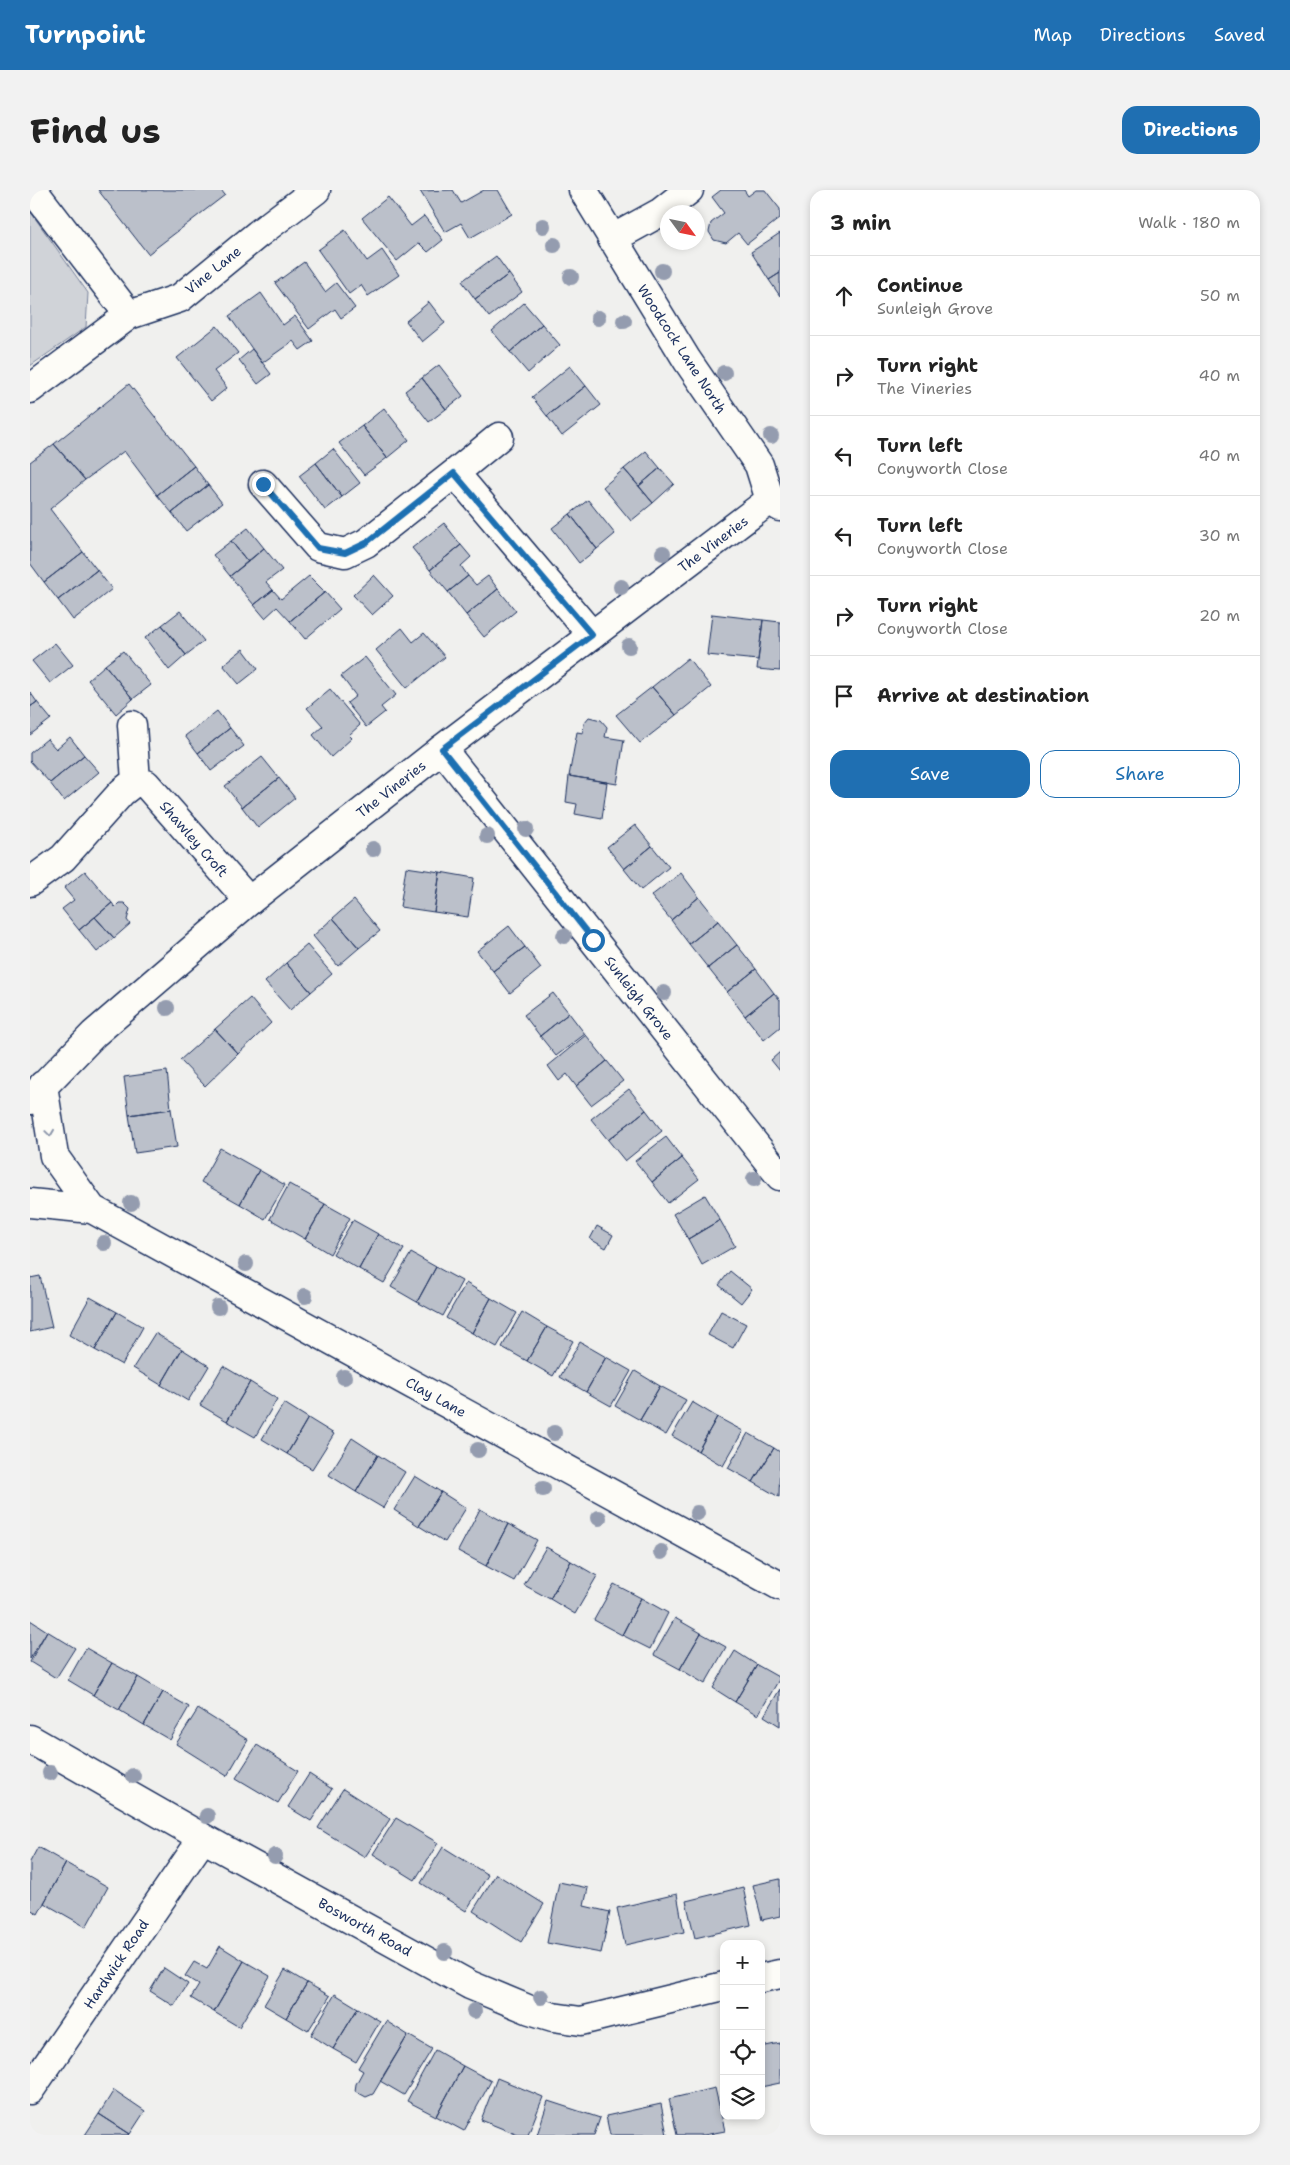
<!DOCTYPE html>
<meta charset="utf-8">
<style>
body{margin:0;font-family:"Shantell Sans",sans-serif;background:#f2f2f2;color:#222}
.controls{position:absolute;right:15px;bottom:15px;display:grid;overflow:hidden;border-radius:10px;box-shadow:0 2px 8px #0003}
.controls button{width:45px;height:45px;display:grid;place-items:center;padding:0;border:0;border-bottom:1px solid #e0e0e0;background:#fff;color:#222;font:25px sans-serif}
.compass{position:absolute;left:630px;top:15px;width:45px;height:45px;border-radius:50%;background:#fff;box-shadow:0 2px 8px #0003;rotate:123deg}
.stop{position:absolute;width:15px;height:15px;margin:-11px;border:4px solid #1f6fb2;border-radius:50%;background:#fff}
.stop.end{background:#1f6fb2;border-color:#fff;box-shadow:0 1px 5px #0008}
.list{margin:0;padding:0;list-style:none}
h2{display:flex;justify-content:space-between;align-items:center;height:65px;margin:0;padding:0 20px;font-size:21px}
h2 small{font-size:16px;font-weight:400;color:#767676}
.list li{display:grid;grid-template-columns:32px 1fr auto;gap:15px;align-items:center;box-sizing:border-box;height:80px;padding:0 20px;border-top:1px solid #e0e0e0}
.list b{display:block;font-size:19px;white-space:nowrap}
.list p{margin:0;font-size:16px;white-space:nowrap;color:#767676}
.list em{font-size:16px;font-style:normal;color:#767676}
.actions{display:flex;gap:10px;padding:15px 20px}
.actions a{flex:1;padding:11px 0;border:1px solid #1f6fb2;border-radius:15px;text-align:center;font-size:18px;color:#1f6fb2}
.actions .main{background:#1f6fb2;color:#fff}
.icon{flex:none;width:28px;height:28px;fill:none;stroke:currentColor;stroke-width:2;stroke-linecap:round;stroke-linejoin:round}
.map{position:relative;flex:none;width:750px;height:1945px;overflow:hidden;border-radius:15px}
header{display:flex;align-items:center;gap:30px;box-sizing:border-box;height:70px;padding:0 25px;background:#1f6fb2;color:#fff}
header strong{font-size:24px}
nav{display:flex;gap:28px;margin-inline-start:auto;font-size:18px}
.intro{display:flex;align-items:center;justify-content:space-between;box-sizing:border-box;height:120px;padding:0 30px}
h1{margin:0;font-size:35px}
.button{padding:12px 22px;border-radius:15px;background:#1f6fb2;color:#fff;font-size:18px;font-weight:700}
main{display:flex;gap:30px;padding:0 30px}
aside{flex:1;background:#fff;border-radius:15px;box-shadow:0 2px 8px #0003}
.map>svg:first-child{display:block}
</style>
<header>
<strong>Turnpoint</strong>
<nav><a>Map</a><a>Directions</a><a>Saved</a></nav>
</header>
<div class="intro"><h1>Find us</h1><a class="button">Directions</a></div>
<main>
<div class="map">
<svg width="750" height="1945" viewBox="0 0 750 1945">
<rect width="100%" height="100%" fill="#f0f0ee"/>
<filter id="ink" filterUnits="userSpaceOnUse"><feTurbulence type="fractalNoise" baseFrequency=".02" numOctaves="2"/><feDisplacementMap in="SourceGraphic" scale="10" xChannelSelector="R" yChannelSelector="G"/><feConvolveMatrix kernelMatrix="1 2 1 2 8 2 1 2 1" color-interpolation-filters="sRGB"/></filter>
<g filter="url(#ink)">
<path fill="#d0d3d8" stroke="#76819b" d="M 0,21 L 58,103 L 56,137 L 0,176 Z"/>
<path fill="#bbc0ca" stroke="#1b2f5e" d="M 68,0 L 191,0 L 195,5 L 118,64 Z
M 423,0 L 431,13 L 454,0 L 468,0 L 482,24 L 440,48 L 431,33 L 415,42 L 390,1 Z
M 691,0 L 714,0 L 718,6 L 726,0 L 735,0 L 750,19 L 750,28 L 717,54 L 708,43 L 696,53 L 684,50 L 679,42 L 681,33 L 694,23 L 682,7 Z
M 358,7 L 381,36 L 394,26 L 413,50 L 398,62 L 389,53 L 367,71 L 332,28 Z
M 315,40 L 337,71 L 352,60 L 369,85 L 338,106 L 331,95 L 319,104 L 288,60 Z
M 750,43 L 750,83 L 739,90 L 721,62 Z
M 466,66 L 479,84 L 445,109 L 432,91 Z
M 274,72 L 295,102 L 306,93 L 325,118 L 311,128 L 305,119 L 279,139 L 245,93 Z
M 750,83 L 750,106 L 739,90 Z
M 479,84 L 492,102 L 459,127 L 445,109 Z
M 231,103 L 253,135 L 265,126 L 283,151 L 270,160 L 263,151 L 232,173 L 199,126 Z
M 399,112 L 415,133 L 392,152 L 376,131 Z
M 494,113 L 512,134 L 480,162 L 462,141 Z
M 512,134 L 530,155 L 498,183 L 480,162 Z
M 187,136 L 208,163 L 184,181 L 197,198 L 181,211 L 147,168 Z
M 222,159 L 241,184 L 228,194 L 209,170 Z
M 409,175 L 433,206 L 416,219 L 392,188 Z
M 540,176 L 556,196 L 517,226 L 502,207 Z
M 392,188 L 416,219 L 399,232 L 375,201 Z
M 99,194 L 164,276 L 127,305 L 94,261 L 55,290 L 24,254 Z
M 556,196 L 571,215 L 532,246 L 517,226 Z
M 354,218 L 379,250 L 357,268 L 332,236 Z
M 332,236 L 357,268 L 334,285 L 309,253 Z
M 24,254 L 55,290 L 20,319 L 53,362 L 14,392 L 0,373 L 0,272 Z
M 303,259 L 330,293 L 312,307 L 286,273 Z
M 616,261 L 630,278 L 609,296 L 594,279 Z
M 286,273 L 312,307 L 295,320 L 269,286 Z
M 164,276 L 178,295 L 142,323 L 127,305 Z
M 630,278 L 644,294 L 623,313 L 609,296 Z
M 594,279 L 623,313 L 601,331 L 573,297 Z
M 178,295 L 192,313 L 156,341 L 142,323 Z
M 558,310 L 585,344 L 567,359 L 540,324 Z
M 540,324 L 567,359 L 549,373 L 522,338 Z
M 414,333 L 431,355 L 400,380 L 382,358 Z
M 218,338 L 234,358 L 218,372 L 201,351 Z
M 201,351 L 218,372 L 200,386 L 183,365 Z
M 431,355 L 441,367 L 431,376 L 438,386 L 418,402 L 400,380 Z
M 234,358 L 252,380 L 236,392 L 243,400 L 224,415 L 200,386 Z
M 53,362 L 67,380 L 28,410 L 14,392 Z
M 67,380 L 82,399 L 43,430 L 28,410 Z
M 344,385 L 363,406 L 342,425 L 323,405 Z
M 279,386 L 295,402 L 260,431 L 247,417 L 235,428 L 224,415 L 243,400 L 251,409 Z
M 438,386 L 446,395 L 458,386 L 468,399 L 436,425 L 418,402 Z
M 468,399 L 486,421 L 454,447 L 436,425 Z
M 295,402 L 310,419 L 275,449 L 260,431 Z
M 150,421 L 174,451 L 156,465 L 132,435 Z
M 682,424 L 733,430 L 728,470 L 677,465 Z
M 733,430 L 750,432 L 750,481 L 727,479 Z
M 132,435 L 156,465 L 139,480 L 115,448 Z
M 372,438 L 383,452 L 394,443 L 415,467 L 377,498 L 346,460 Z
M 25,453 L 43,475 L 20,493 L 2,471 Z
M 213,459 L 228,479 L 209,494 L 193,475 Z
M 93,461 L 121,495 L 103,509 L 75,475 Z
M 335,467 L 366,505 L 351,517 L 355,522 L 336,537 L 317,513 L 326,506 L 311,486 Z
M 658,468 L 681,497 L 646,525 L 622,497 Z
M 75,475 L 103,509 L 86,524 L 58,490 Z
M 622,497 L 646,525 L 610,553 L 586,525 Z
M 300,499 L 330,535 L 319,545 L 322,548 L 301,567 L 283,545 L 293,536 L 277,518 Z
M 0,502 L 7,512 L 0,517 Z
M 7,512 L 21,529 L 0,545 L 0,517 Z
M 187,521 L 200,538 L 168,563 L 155,546 Z
M 559,527 L 571,530 L 577,537 L 575,547 L 594,550 L 587,594 L 539,586 L 547,542 L 553,543 L 554,533 Z
M 200,538 L 214,556 L 181,581 L 168,563 Z
M 40,547 L 54,565 L 20,593 L 0,571 L 0,563 L 17,549 L 26,559 Z
M 54,565 L 69,582 L 34,611 L 20,593 Z
M 232,567 L 249,588 L 212,617 L 195,596 Z
M 539,586 L 577,592 L 572,629 L 545,624 L 547,614 L 536,612 Z
M 249,588 L 265,608 L 228,638 L 212,617 Z
M 605,635 L 622,656 L 594,679 L 577,657 Z
M 622,656 L 639,677 L 611,700 L 594,679 Z
M 376,677 L 410,682 L 404,722 L 370,717 Z
M 55,681 L 82,713 L 49,740 L 32,719 L 44,710 L 34,698 Z
M 410,682 L 444,688 L 438,727 L 404,722 Z
M 651,683 L 669,707 L 641,730 L 621,706 Z
M 669,707 L 688,731 L 659,754 L 641,730 Z
M 324,710 L 350,741 L 329,758 L 303,728 Z
M 82,713 L 85,717 L 89,713 L 94,713 L 100,719 L 97,730 L 100,734 L 84,748 L 65,727 Z
M 65,727 L 84,748 L 67,762 L 49,740 Z
M 303,728 L 329,758 L 308,776 L 283,746 Z
M 688,731 L 707,755 L 678,778 L 659,754 Z
M 479,736 L 495,757 L 463,781 L 447,761 Z
M 277,755 L 302,784 L 281,802 L 256,773 Z
M 707,755 L 726,779 L 697,802 L 678,778 Z
M 495,757 L 511,778 L 480,803 L 463,781 Z
M 256,773 L 281,802 L 260,820 L 235,792 Z
M 726,779 L 744,803 L 715,826 L 697,802 Z
M 523,803 L 539,823 L 510,846 L 494,825 Z
M 744,803 L 750,810 L 750,837 L 734,850 L 715,826 Z
M 220,808 L 241,833 L 208,864 L 185,839 Z
M 539,823 L 555,844 L 526,866 L 510,846 Z
M 185,839 L 208,864 L 175,896 L 150,870 Z
M 556,845 L 577,871 L 546,896 L 537,884 L 529,891 L 518,876 Z
M 750,862 L 750,881 L 741,870 Z
M 577,871 L 593,891 L 561,915 L 546,896 Z
M 137,881 L 141,919 L 99,925 L 94,887 Z
M 599,899 L 616,920 L 578,950 L 561,929 Z
M 141,919 L 147,957 L 105,963 L 99,925 Z
M 616,920 L 632,941 L 595,971 L 578,950 Z
M 636,947 L 652,968 L 622,992 L 605,971 Z
M 190,958 L 229,980 L 210,1014 L 171,992 Z
M 652,968 L 669,989 L 638,1013 L 622,992 Z
M 229,980 L 255,995 L 235,1029 L 210,1014 Z
M 259,994 L 295,1014 L 275,1049 L 240,1029 Z
M 675,1005 L 690,1030 L 658,1049 L 643,1024 Z
M 295,1014 L 320,1028 L 300,1064 L 275,1049 Z
M 323,1030 L 348,1044 L 329,1079 L 303,1064 Z
M 690,1030 L 705,1056 L 672,1075 L 658,1049 Z
M 567,1036 L 583,1045 L 576,1058 L 560,1049 Z
M 348,1044 L 374,1059 L 354,1093 L 329,1079 Z
M 381,1063 L 406,1077 L 387,1112 L 361,1097 Z
M 406,1077 L 432,1091 L 413,1126 L 387,1112 Z
M 700,1081 L 722,1099 L 711,1113 L 689,1095 Z
M 10,1086 L 22,1137 L 0,1142 L 0,1088 Z
M 436,1093 L 461,1108 L 442,1143 L 416,1128 Z
M 60,1107 L 87,1122 L 65,1160 L 39,1145 Z
M 461,1108 L 487,1123 L 467,1157 L 442,1143 Z
M 691,1121 L 716,1134 L 703,1158 L 678,1145 Z
M 87,1122 L 113,1137 L 92,1175 L 65,1160 Z
M 492,1122 L 517,1137 L 497,1171 L 472,1157 Z
M 517,1137 L 543,1151 L 523,1186 L 497,1171 Z
M 125,1143 L 152,1159 L 131,1195 L 103,1178 Z
M 550,1152 L 576,1167 L 556,1202 L 530,1187 Z
M 152,1159 L 179,1176 L 158,1211 L 131,1195 Z
M 576,1167 L 601,1181 L 581,1216 L 556,1202 Z
M 193,1176 L 220,1192 L 197,1231 L 170,1215 Z
M 605,1181 L 630,1196 L 610,1230 L 585,1216 Z
M 220,1192 L 247,1209 L 225,1247 L 197,1231 Z
M 630,1196 L 656,1210 L 636,1245 L 610,1230 Z
M 662,1212 L 687,1227 L 668,1261 L 642,1246 Z
M 254,1213 L 278,1228 L 257,1264 L 232,1249 Z
M 687,1227 L 713,1241 L 693,1276 L 668,1261 Z
M 278,1228 L 304,1244 L 282,1279 L 257,1264 Z
M 718,1243 L 744,1258 L 723,1292 L 698,1278 Z
M 322,1248 L 348,1265 L 326,1302 L 299,1285 Z
M 744,1258 L 750,1262 L 749,1307 L 723,1292 Z
M 348,1265 L 375,1282 L 353,1318 L 326,1302 Z
M 385,1286 L 411,1302 L 389,1336 L 364,1320 Z
M 411,1302 L 436,1318 L 415,1352 L 389,1336 Z
M 450,1319 L 478,1334 L 456,1376 L 428,1361 Z
M 478,1334 L 507,1350 L 484,1391 L 456,1376 Z
M 516,1357 L 541,1371 L 520,1409 L 494,1395 Z
M 541,1371 L 567,1386 L 545,1424 L 520,1409 Z
M 584,1394 L 611,1408 L 592,1445 L 564,1430 Z
M 611,1408 L 638,1423 L 620,1459 L 592,1445 Z
M 645,1428 L 671,1443 L 650,1479 L 624,1465 Z
M 0,1430 L 17,1441 L 0,1469 Z
M 17,1441 L 45,1458 L 26,1488 L 0,1472 Z
M 671,1443 L 696,1457 L 675,1494 L 650,1479 Z
M 56,1458 L 82,1473 L 63,1505 L 38,1490 Z
M 705,1461 L 727,1475 L 705,1512 L 683,1498 Z
M 82,1473 L 108,1487 L 89,1520 L 63,1505 Z
M 727,1475 L 750,1488 L 728,1525 L 705,1512 Z
M 108,1487 L 133,1502 L 114,1535 L 89,1520 Z
M 750,1499 L 750,1536 L 734,1526 Z
M 133,1502 L 159,1517 L 140,1550 L 114,1535 Z
M 168,1519 L 218,1550 L 197,1586 L 146,1554 Z
M 227,1555 L 268,1581 L 248,1613 L 206,1588 Z
M 279,1584 L 302,1599 L 281,1631 L 258,1617 Z
M 313,1599 L 360,1629 L 335,1667 L 288,1638 Z
M 366,1628 L 408,1653 L 385,1690 L 343,1664 Z
M 8,1657 L 36,1673 L 8,1724 L 0,1719 L 0,1672 Z
M 413,1657 L 458,1685 L 436,1721 L 391,1693 Z
M 36,1673 L 78,1697 L 56,1737 L 14,1713 Z
M 466,1684 L 514,1714 L 491,1752 L 443,1721 Z
M 750,1689 L 750,1726 L 732,1730 L 723,1695 Z
M 529,1692 L 558,1698 L 554,1716 L 580,1722 L 571,1763 L 517,1753 Z
M 713,1697 L 721,1735 L 665,1748 L 656,1711 Z
M 647,1704 L 654,1742 L 595,1755 L 587,1718 Z
M 190,1756 L 214,1771 L 184,1822 L 161,1808 L 169,1795 L 155,1786 L 164,1772 L 177,1779 Z
M 214,1771 L 240,1786 L 209,1837 L 184,1822 Z
M 134,1778 L 158,1794 L 144,1816 L 120,1801 Z
M 255,1780 L 277,1793 L 256,1828 L 234,1815 Z
M 277,1793 L 300,1806 L 278,1841 L 256,1828 Z
M 305,1804 L 328,1818 L 303,1859 L 281,1845 Z
M 328,1818 L 350,1831 L 326,1872 L 303,1859 Z
M 356,1831 L 378,1845 L 343,1904 L 336,1907 L 325,1901 L 326,1894 L 333,1881 L 328,1878 Z
M 378,1845 L 402,1859 L 374,1905 L 350,1891 Z
M 750,1853 L 750,1893 L 731,1897 L 731,1857 Z
M 405,1860 L 433,1876 L 406,1926 L 377,1911 Z
M 433,1876 L 461,1891 L 434,1941 L 406,1926 Z
M 467,1888 L 513,1907 L 498,1945 L 488,1945 L 451,1930 Z
M 685,1898 L 695,1941 L 674,1945 L 647,1945 L 639,1909 Z
M 84,1900 L 115,1921 L 100,1944 L 69,1924 Z
M 518,1911 L 570,1928 L 564,1945 L 507,1945 Z
M 631,1914 L 637,1945 L 580,1945 L 576,1926 Z
M 69,1924 L 100,1944 L 99,1945 L 55,1945 Z"/>
<g fill="none" stroke-linecap="round" stroke-linejoin="round">
<defs>
<path id="minor" d="M 3,0 L 99,125
M 553,0 L 657,170 L 729,275 L 740,310
M 582,49 L 631,22 L 659,0
M 0,199 L 99,125 L 150,108 L 228,44 L 286,0
M 425,283 L 469,247
M 233,294 L 288,357 L 315,363 L 336,353 L 425,283 L 562,445
M 102,535 L 106,591
M 412,559 L 750,986
M 0,692 L 33,668 L 92,602 L 106,591 L 116,594 L 219,711
M 0,1549 L 173,1648 L 440,1795 L 500,1820 L 523,1827 L 551,1831 L 694,1796
M 731,1788 L 750,1784
M 0,1900 L 173,1648"/>
<path id="tertiary" d="M 13,895 L 24,966 L 62,1019
M 0,910 L 64,844 L 219,711 L 412,559 L 740,310 L 750,317
M 0,1013 L 62,1019 L 750,1396"/>
</defs>
<use href="#minor" stroke="#1b2f5e" stroke-width="31"/>
<use href="#tertiary" stroke="#1b2f5e" stroke-width="31"/>
<use href="#minor" stroke="#fdfcf7" stroke-width="28"/>
<use href="#tertiary" stroke="#fdfcf7" stroke-width="28"/>
</g>
<g fill="#949caf">
<circle cx="513" cy="36" r="8"/>
<circle cx="524" cy="55" r="8"/>
<circle cx="632" cy="81" r="8"/>
<circle cx="541" cy="87" r="8"/>
<circle cx="568" cy="128" r="8"/>
<circle cx="594" cy="131" r="8"/>
<circle cx="694" cy="183" r="8"/>
<circle cx="741" cy="246" r="8"/>
<circle cx="633" cy="363" r="8"/>
<circle cx="591" cy="397" r="8"/>
<circle cx="599" cy="456" r="8"/>
<circle cx="496" cy="639" r="8"/>
<circle cx="457" cy="646" r="8"/>
<circle cx="343" cy="659" r="8"/>
<circle cx="534" cy="746" r="8"/>
<circle cx="634" cy="803" r="8"/>
<circle cx="137" cy="818" r="8"/>
<circle cx="724" cy="989" r="8"/>
<circle cx="101" cy="1013" r="8"/>
<circle cx="74" cy="1053" r="8"/>
<circle cx="216" cy="1074" r="8"/>
<circle cx="275" cy="1106" r="8"/>
<circle cx="188" cy="1117" r="8"/>
<circle cx="314" cy="1187" r="8"/>
<circle cx="524" cy="1243" r="8"/>
<circle cx="448" cy="1260" r="8"/>
<circle cx="513" cy="1299" r="8"/>
<circle cx="667" cy="1323" r="8"/>
<circle cx="569" cy="1328" r="8"/>
<circle cx="631" cy="1362" r="8"/>
<circle cx="20" cy="1583" r="8"/>
<circle cx="103" cy="1586" r="8"/>
<circle cx="177" cy="1626" r="8"/>
<circle cx="245" cy="1666" r="8"/>
<circle cx="415" cy="1762" r="8"/>
<circle cx="511" cy="1807" r="8"/>
<circle cx="444" cy="1821" r="8"/>
</g>
<defs><path id="oneway-chevron" d="M-2-3.5L2.5 0L-2 3.5" fill="none" stroke-width="1.6" stroke-linecap="round" stroke-linejoin="round" transform="scale(1.25)"/></defs>
<use stroke="#8c96aa" href="#oneway-chevron" transform="translate(20 943) rotate(82)"/>
</g>
<g fill="none" stroke-linecap="round" stroke-linejoin="round" filter="url(#ink)">
<path stroke="#1f6fb2" stroke-width="6" d="M 233,294 L 288,358 L 315,363 L 336,353 L 424,283 L 562,445 L 412,559 L 563,750"/>
</g>
<g text-anchor="middle" dominant-baseline="central" stroke-width="4" stroke-linejoin="round" paint-order="stroke">
<g font-size="14" fill="#1b2f5e" stroke="#fdfcf7">
<text transform="translate(183 80) rotate(-39)">Vine Lane</text>
<text transform="translate(652 159) rotate(57)">Woodcock Lane North</text>
<text transform="translate(683 354) rotate(-37)">The Vineries</text>
<text transform="translate(361 599) rotate(-38)">The Vineries</text>
<text transform="translate(164 649) rotate(49)">Shawley Croft</text>
<text transform="translate(609 808) rotate(52)">Sunleigh Grove</text>
<text transform="translate(406 1207) rotate(29)">Clay Lane</text>
<text transform="translate(335 1737) rotate(29)">Bosworth Road</text>
<text transform="translate(86 1774) rotate(-56)">Hardwick Road</text>
</g>
</g>
</svg>
<div class="controls">
<button>+</button>
<button>−</button>
<button><svg class="icon" aria-label="locate" viewBox="0 0 24 24"><circle cx="12" cy="12" r="6"/><path d="M12 2v4M12 18v4M2 12h4M18 12h4"/></svg></button>
<button><svg class="icon" aria-label="layers" viewBox="0 0 24 24"><path d="M12 4l9 5-9 5-9-5zM3 14l9 5 9-5"/></svg></button>
</div>
<svg class="compass" viewBox="-18 -18 36 36"><path d="M0-13l5 13h-10z" fill="#e53935"/><path d="M0 13l5-13h-10z" fill="#767676"/></svg>
<div class="stop" style="left:563px;top:750px"></div>
<div class="stop end" style="left:233px;top:294px"></div>
</div>
<aside>
<h2>3 min<small>Walk · 180 m</small></h2>
<ul class="list">
<li><svg class="icon" aria-label="ahead" viewBox="0 0 24 24"><path d="M12 20V5M6 11l6-6 6 6"/></svg><div><b>Continue</b><p>Sunleigh Grove</p></div><em>50 m</em></li>
<li><svg class="icon" aria-label="right" viewBox="0 0 24 24"><path d="M7 20v-9h11M14 6l5 5-5 5"/></svg><div><b>Turn right</b><p>The Vineries</p></div><em>40 m</em></li>
<li><svg class="icon" aria-label="left" viewBox="0 0 24 24"><path d="M17 20v-9H6M10 6l-5 5 5 5"/></svg><div><b>Turn left</b><p>Conyworth Close</p></div><em>40 m</em></li>
<li><svg class="icon" aria-label="left" viewBox="0 0 24 24"><path d="M17 20v-9H6M10 6l-5 5 5 5"/></svg><div><b>Turn left</b><p>Conyworth Close</p></div><em>30 m</em></li>
<li><svg class="icon" aria-label="right" viewBox="0 0 24 24"><path d="M7 20v-9h11M14 6l5 5-5 5"/></svg><div><b>Turn right</b><p>Conyworth Close</p></div><em>20 m</em></li>
<li><svg class="icon" aria-label="arrive" viewBox="0 0 24 24"><path d="M6 21V4h12l-3 4 3 4H6"/></svg><div><b>Arrive at destination</b></div></li>
</ul>
<div class="actions"><a class="main">Save</a><a>Share</a></div>
</aside>
</main>
